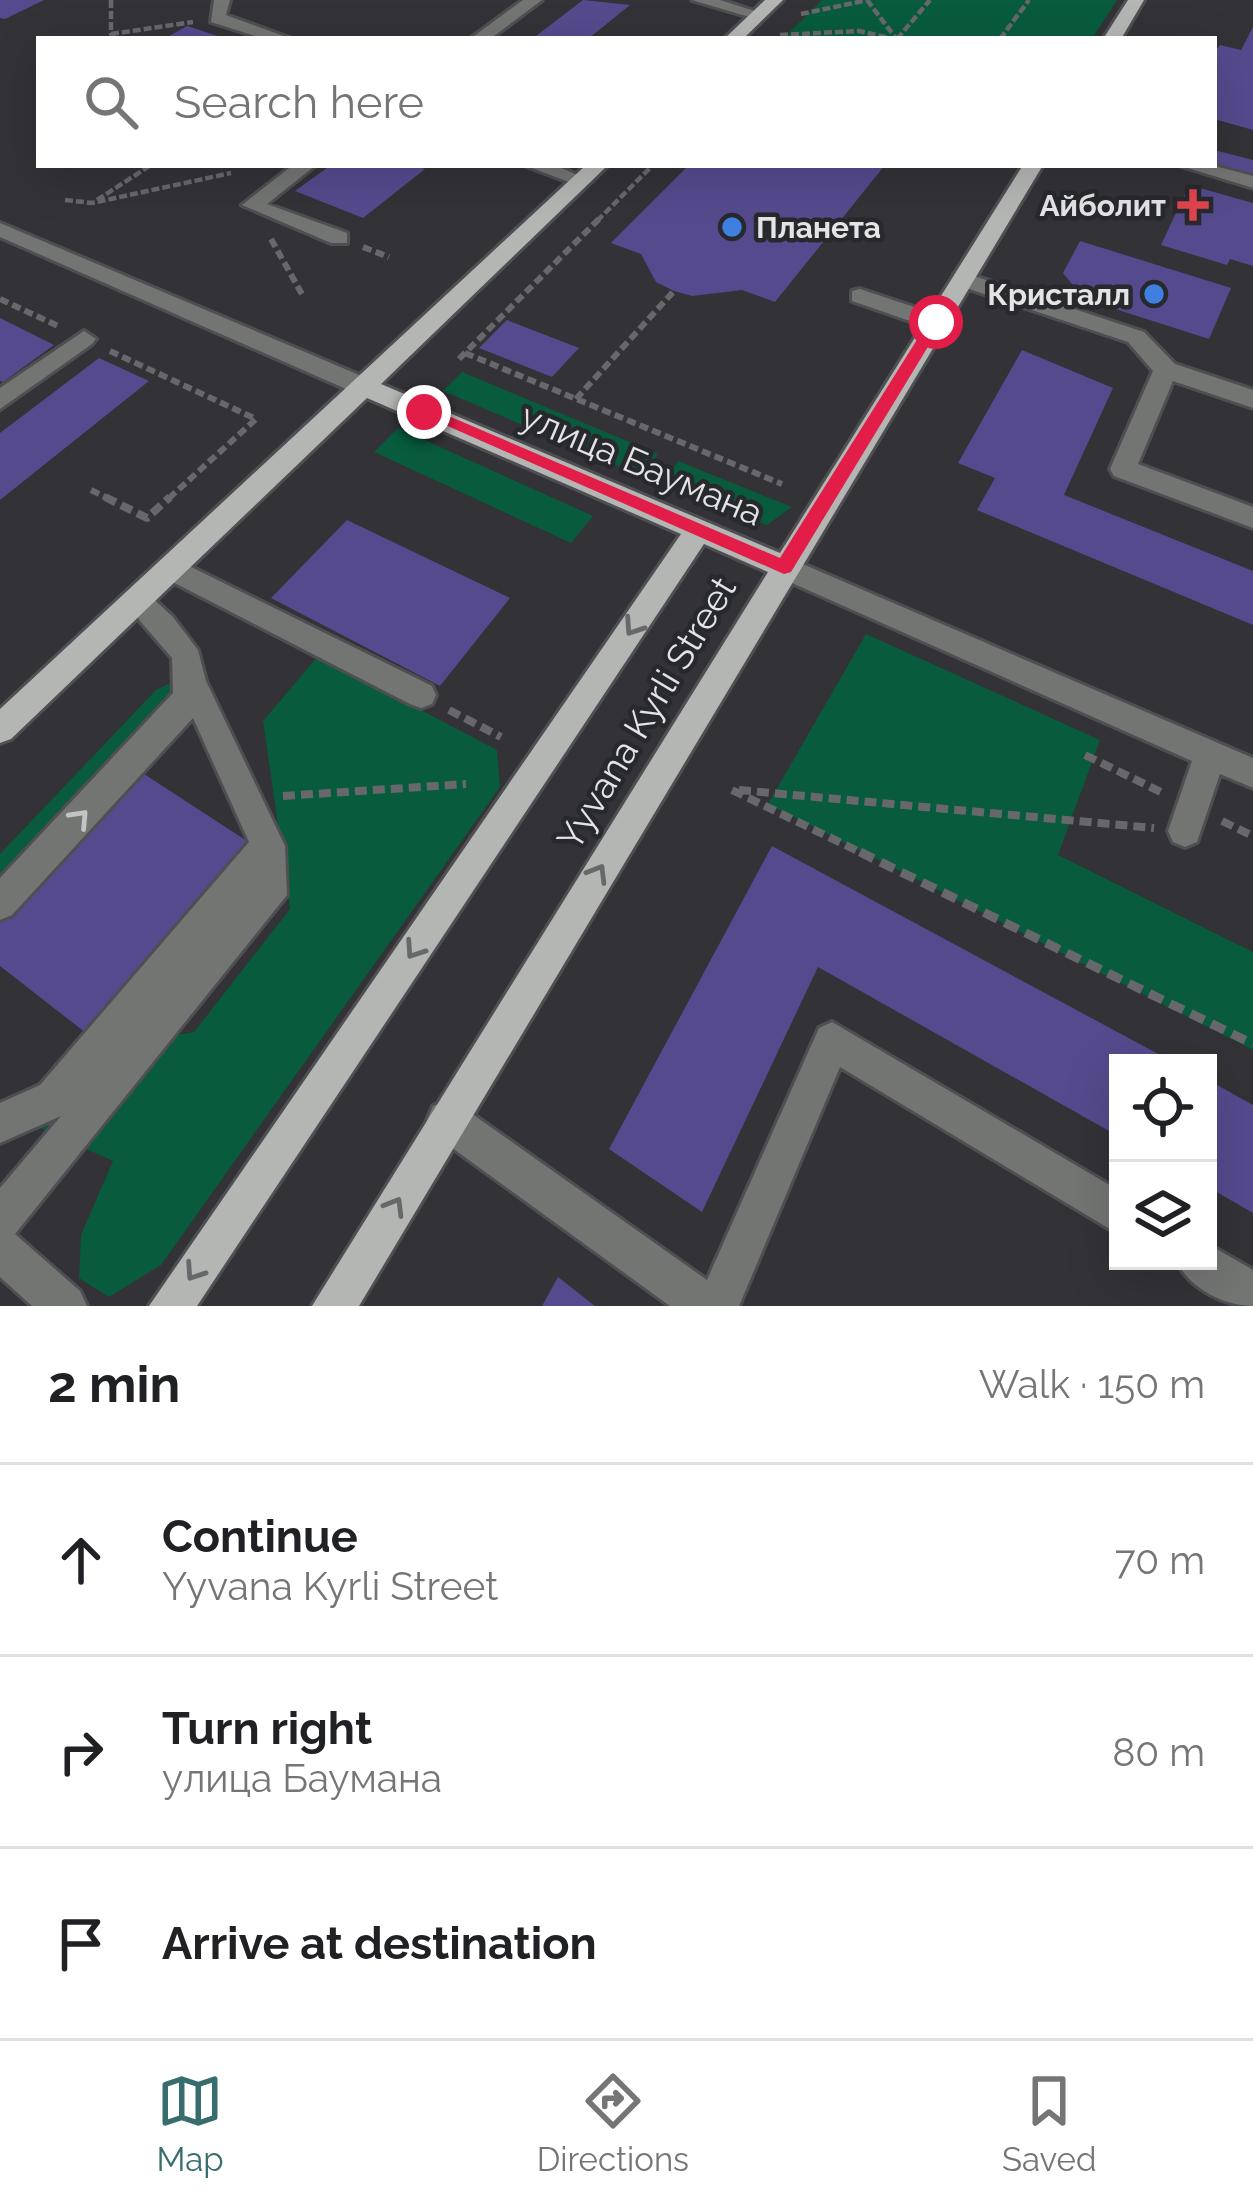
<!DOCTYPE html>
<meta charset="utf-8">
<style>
body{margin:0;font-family:Raleway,sans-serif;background:#f6f6f6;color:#202124}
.controls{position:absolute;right:36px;bottom:36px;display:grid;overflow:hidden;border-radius:0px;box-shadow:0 12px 48px #0002}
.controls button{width:108px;height:108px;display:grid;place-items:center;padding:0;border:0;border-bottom:3px solid #e0e0e0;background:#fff;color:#202124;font:60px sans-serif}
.stop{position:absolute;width:36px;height:36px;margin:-27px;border:9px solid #e11d48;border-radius:50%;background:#fff}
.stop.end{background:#e11d48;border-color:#fff;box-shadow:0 3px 12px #0008}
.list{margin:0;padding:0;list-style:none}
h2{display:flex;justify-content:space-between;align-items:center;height:156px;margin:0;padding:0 48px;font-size:51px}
h2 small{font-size:39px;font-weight:400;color:#757577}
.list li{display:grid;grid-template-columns:78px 1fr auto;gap:36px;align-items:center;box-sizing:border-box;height:192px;padding:0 48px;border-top:3px solid #e0e0e0}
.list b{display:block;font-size:45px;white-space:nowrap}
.list p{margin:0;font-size:39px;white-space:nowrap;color:#757577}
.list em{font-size:39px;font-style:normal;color:#757577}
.icon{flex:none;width:66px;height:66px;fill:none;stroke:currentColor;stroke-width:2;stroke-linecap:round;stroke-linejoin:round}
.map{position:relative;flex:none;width:1253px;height:1306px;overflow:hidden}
.search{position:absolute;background:#fff;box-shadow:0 12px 48px #0002;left:36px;right:36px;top:36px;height:132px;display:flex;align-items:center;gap:30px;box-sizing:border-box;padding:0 42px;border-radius:0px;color:#757577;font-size:45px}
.sheet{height:732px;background:#fff}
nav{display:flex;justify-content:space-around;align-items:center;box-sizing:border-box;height:168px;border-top:3px solid #e0e0e0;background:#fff;font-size:33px;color:#757577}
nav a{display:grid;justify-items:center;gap:6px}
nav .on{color:#376e6d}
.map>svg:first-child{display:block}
</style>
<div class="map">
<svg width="1253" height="1306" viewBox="0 0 1253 1306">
<rect width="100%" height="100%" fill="#323237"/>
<path fill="#085b3d" d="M 822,0 L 1117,0 L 1092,39 L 785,37 Z
M 462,372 L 658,454 L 642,476 L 443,391 Z
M 398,428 L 593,516 L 571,543 L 374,452 Z
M 678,461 L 792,507 L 767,525 L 663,483 Z
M 866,634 L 1100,740 L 1058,855 L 1253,952 L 1253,1050 L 768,804 Z
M 318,656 L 497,750 L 500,787 L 161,1265 L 109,1297 L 79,1278 L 81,1235 L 113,1161 L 40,1128 L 69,1054 L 194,1032 L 290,909 L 263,721 Z
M 168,684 L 175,688 L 173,696 L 0,880 L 0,854 L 156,690 Z"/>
<path fill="#554a8d" d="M 0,0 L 44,0 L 5,19 L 0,18 Z
M 583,0 L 630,5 L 588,39 L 532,39 Z
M 187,26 L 224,38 L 224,39 L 164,39 Z
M 1253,27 L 1253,130 L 1214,119 L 1214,52 L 1220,45 L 1241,50 Z
M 1214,150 L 1253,160 L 1253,178 L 1214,168 Z
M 331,165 L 413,165 L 425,169 L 363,218 L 295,191 Z
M 689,165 L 885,165 L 775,302 L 742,290 L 692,296 L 674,291 L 656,282 L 641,254 L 611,243 Z
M 1189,185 L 1253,203 L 1253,266 L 1230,259 L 1227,265 L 1161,245 Z
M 1080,241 L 1231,288 L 1209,339 L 1084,299 L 1063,273 Z
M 0,318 L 54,345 L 3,382 L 0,381 Z
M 507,320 L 579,348 L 552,377 L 479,348 Z
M 1022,350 L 1113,388 L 1064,495 L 1253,571 L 1253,625 L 977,510 L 995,478 L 958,463 Z
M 99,358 L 149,381 L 0,500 L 0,433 Z
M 347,520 L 510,598 L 440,686 L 271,598 Z
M 141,772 L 250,843 L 86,1033 L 0,966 L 0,918 Z
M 772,846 L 1175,1063 L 1118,1063 L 1118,1136 L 818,967 L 702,1212 L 609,1149 Z
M 1208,1080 L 1253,1105 L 1253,1213 L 1208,1187 Z
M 558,1277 L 595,1306 L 542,1306 Z"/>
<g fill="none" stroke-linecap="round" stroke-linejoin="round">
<defs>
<path id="minor" d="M 214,0 L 230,0 L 226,15 L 292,39 L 265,39 L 211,22 Z
M 523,0 L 542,0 L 490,39 L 470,39 Z
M 692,0 L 720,0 L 767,15 L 759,20 Z
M 293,165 L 316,165 L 267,204 L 347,233 L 347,243 L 331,243 L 242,205 Z
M 524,165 L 554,165 L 592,181 L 582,187 Z
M 1178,165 L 1211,165 L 1253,176 L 1253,188 Z
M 0,223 L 371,380 L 374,386 L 362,394 L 353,392 L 0,237 Z
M 962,272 L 1144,332 L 1175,364 L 1253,390 L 1253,408 L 1173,381 L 1138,464 L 1253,507 L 1253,528 L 1114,476 L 1110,469 L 1153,371 L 1128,342 L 954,284 L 954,274 Z
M 860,289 L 944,317 L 948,322 L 936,330 L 852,301 L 852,291 Z
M 84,331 L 96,339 L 92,344 L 0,409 L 0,388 Z
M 784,556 L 1253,758 L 1253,788 L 1220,774 L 1197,842 L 1185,847 L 1173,842 L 1168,831 L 1192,761 L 774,575 L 770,567 L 774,559 Z
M 171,557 L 432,686 L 436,695 L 432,704 L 421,708 L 410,704 L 161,576 L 157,568 L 161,560 Z
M 136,588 L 146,592 L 173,617 L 198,650 L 206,681 L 285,846 L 287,895 L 15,1234 L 80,1291 L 87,1306 L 32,1306 L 0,1277 L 0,1188 L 61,1116 L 0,1143 L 0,1103 L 40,1085 L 249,842 L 193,718 L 12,915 L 0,920 L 0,878 L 173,693 L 172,658 L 122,600 L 126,592 Z
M 832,1022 L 1118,1190 L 1118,1234 L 840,1067 L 739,1306 L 670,1306 L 433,1134 L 427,1120 L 433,1106 L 447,1100 L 461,1106 L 707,1280 L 819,1028 Z
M 1208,1244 L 1253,1270 L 1253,1306 C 1225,1306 1188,1288 1177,1261 L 1208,1261 Z"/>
<path id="major" d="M 765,0 L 783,0 L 743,39 L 724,39 Z
M 1128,0 L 1144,0 L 1121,39 L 1103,39 Z
M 586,165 L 608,165 L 381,384 L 780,553 L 1023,165 L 1043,165 L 359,1306 L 312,1306 L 768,572 L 704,544 L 197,1306 L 149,1306 L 681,534 L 367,398 L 11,739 L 0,743 L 0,709 Z"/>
</defs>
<use href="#minor" stroke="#4e4e53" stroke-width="6"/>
<use href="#major" stroke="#4e4e53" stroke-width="6"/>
<path stroke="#68686c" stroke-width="4.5" stroke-dasharray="8 3" stroke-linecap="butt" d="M 111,0 L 111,34 L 116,39
M 867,0 L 895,37
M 801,14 L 868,0
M 111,34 L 193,22
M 780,35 L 859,31 L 894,39
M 897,39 L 930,0
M 1000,39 L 1029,0
M 65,200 L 92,203 L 231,173
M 97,200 L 151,165
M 597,221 L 653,165"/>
<path stroke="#68686c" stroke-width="6" stroke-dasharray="9 4.5" stroke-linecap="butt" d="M 271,239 L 303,296
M 363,247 L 389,257
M 0,299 L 58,326
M 110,351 L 256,419 L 167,500
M 465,353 L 782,484
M 459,359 L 600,218
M 576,399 L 674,291
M 91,490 L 111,500"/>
<path stroke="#68686c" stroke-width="8" stroke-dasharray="12 6" stroke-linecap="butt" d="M 105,497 L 147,518 L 170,497
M 449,710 L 501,737
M 1085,755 L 1165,794
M 732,790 L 866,855
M 739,790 L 1154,828
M 283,796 L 466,784
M 1222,821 L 1253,836"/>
<path stroke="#68686c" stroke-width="9" stroke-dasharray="15 8" stroke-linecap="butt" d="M 860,852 L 1253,1044"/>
<use href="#minor" fill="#737573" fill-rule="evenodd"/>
<use href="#major" fill="#b3b6b2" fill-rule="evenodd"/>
</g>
<defs><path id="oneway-chevron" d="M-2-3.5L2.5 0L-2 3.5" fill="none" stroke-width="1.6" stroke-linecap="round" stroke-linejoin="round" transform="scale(3)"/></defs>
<g stroke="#676869">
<use href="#oneway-chevron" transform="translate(633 627) rotate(124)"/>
<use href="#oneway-chevron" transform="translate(598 873) rotate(-59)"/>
<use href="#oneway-chevron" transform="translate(414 950) rotate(124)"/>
<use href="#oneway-chevron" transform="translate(395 1206) rotate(-59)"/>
<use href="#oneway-chevron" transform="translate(194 1272) rotate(124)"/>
</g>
<use stroke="#c2c3c4" href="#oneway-chevron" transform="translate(80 818) rotate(-47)"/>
<path fill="#e11d48" d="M 936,318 L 943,322 L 791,572 L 784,574 L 416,412 L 430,408 L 780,558 L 930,319 Z"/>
<path fill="#e0444e" stroke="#28292d" stroke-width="4.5" d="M1187 187h12v12h12v12h-12v12h-12v-12h-12v-12h12z"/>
<g fill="#3f7fe0" stroke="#28292d" stroke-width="4.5">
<circle cx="732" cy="227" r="12"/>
<circle cx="1154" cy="294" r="12"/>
</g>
<g text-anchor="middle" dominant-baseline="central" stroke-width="9" stroke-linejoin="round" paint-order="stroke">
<g font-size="30" font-weight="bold" fill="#e4e4e7" stroke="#28292d" text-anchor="end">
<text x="1166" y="205">Айболит</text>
<text x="756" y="227" text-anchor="start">Планета</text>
<text x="1130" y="294">Кристалл</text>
</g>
<g font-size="36" fill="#e4e4e7" stroke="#28292d">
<text transform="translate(642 464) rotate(23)">улица Баумана</text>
<text transform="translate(646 713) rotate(-59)">Yyvana Kyrli Street</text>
</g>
</g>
</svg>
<div class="controls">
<button><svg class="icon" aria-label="locate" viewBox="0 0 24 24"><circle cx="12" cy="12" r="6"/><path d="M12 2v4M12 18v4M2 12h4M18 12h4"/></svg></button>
<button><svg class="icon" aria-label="layers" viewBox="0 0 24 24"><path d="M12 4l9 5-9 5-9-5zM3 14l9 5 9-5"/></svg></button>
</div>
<div class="stop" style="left:936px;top:322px"></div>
<div class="stop end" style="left:424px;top:412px"></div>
<div class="search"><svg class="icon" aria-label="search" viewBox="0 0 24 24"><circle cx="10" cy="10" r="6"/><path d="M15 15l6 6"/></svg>Search here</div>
</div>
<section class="sheet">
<h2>2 min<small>Walk · 150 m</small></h2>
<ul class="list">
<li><svg class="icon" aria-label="ahead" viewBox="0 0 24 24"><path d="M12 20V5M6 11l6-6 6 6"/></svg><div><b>Continue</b><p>Yyvana Kyrli Street</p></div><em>70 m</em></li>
<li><svg class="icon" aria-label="right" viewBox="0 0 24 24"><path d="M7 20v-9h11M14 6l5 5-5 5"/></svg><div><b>Turn right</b><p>улица Баумана</p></div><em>80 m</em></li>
<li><svg class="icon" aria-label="arrive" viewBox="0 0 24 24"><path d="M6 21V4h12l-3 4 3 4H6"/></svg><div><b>Arrive at destination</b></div></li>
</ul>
</section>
<nav>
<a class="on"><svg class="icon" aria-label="map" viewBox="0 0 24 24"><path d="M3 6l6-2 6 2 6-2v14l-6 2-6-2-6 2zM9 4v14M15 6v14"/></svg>Map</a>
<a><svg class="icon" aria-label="directions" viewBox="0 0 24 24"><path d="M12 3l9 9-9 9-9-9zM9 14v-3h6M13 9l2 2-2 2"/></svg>Directions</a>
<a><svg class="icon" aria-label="saved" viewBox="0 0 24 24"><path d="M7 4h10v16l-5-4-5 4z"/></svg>Saved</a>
</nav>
